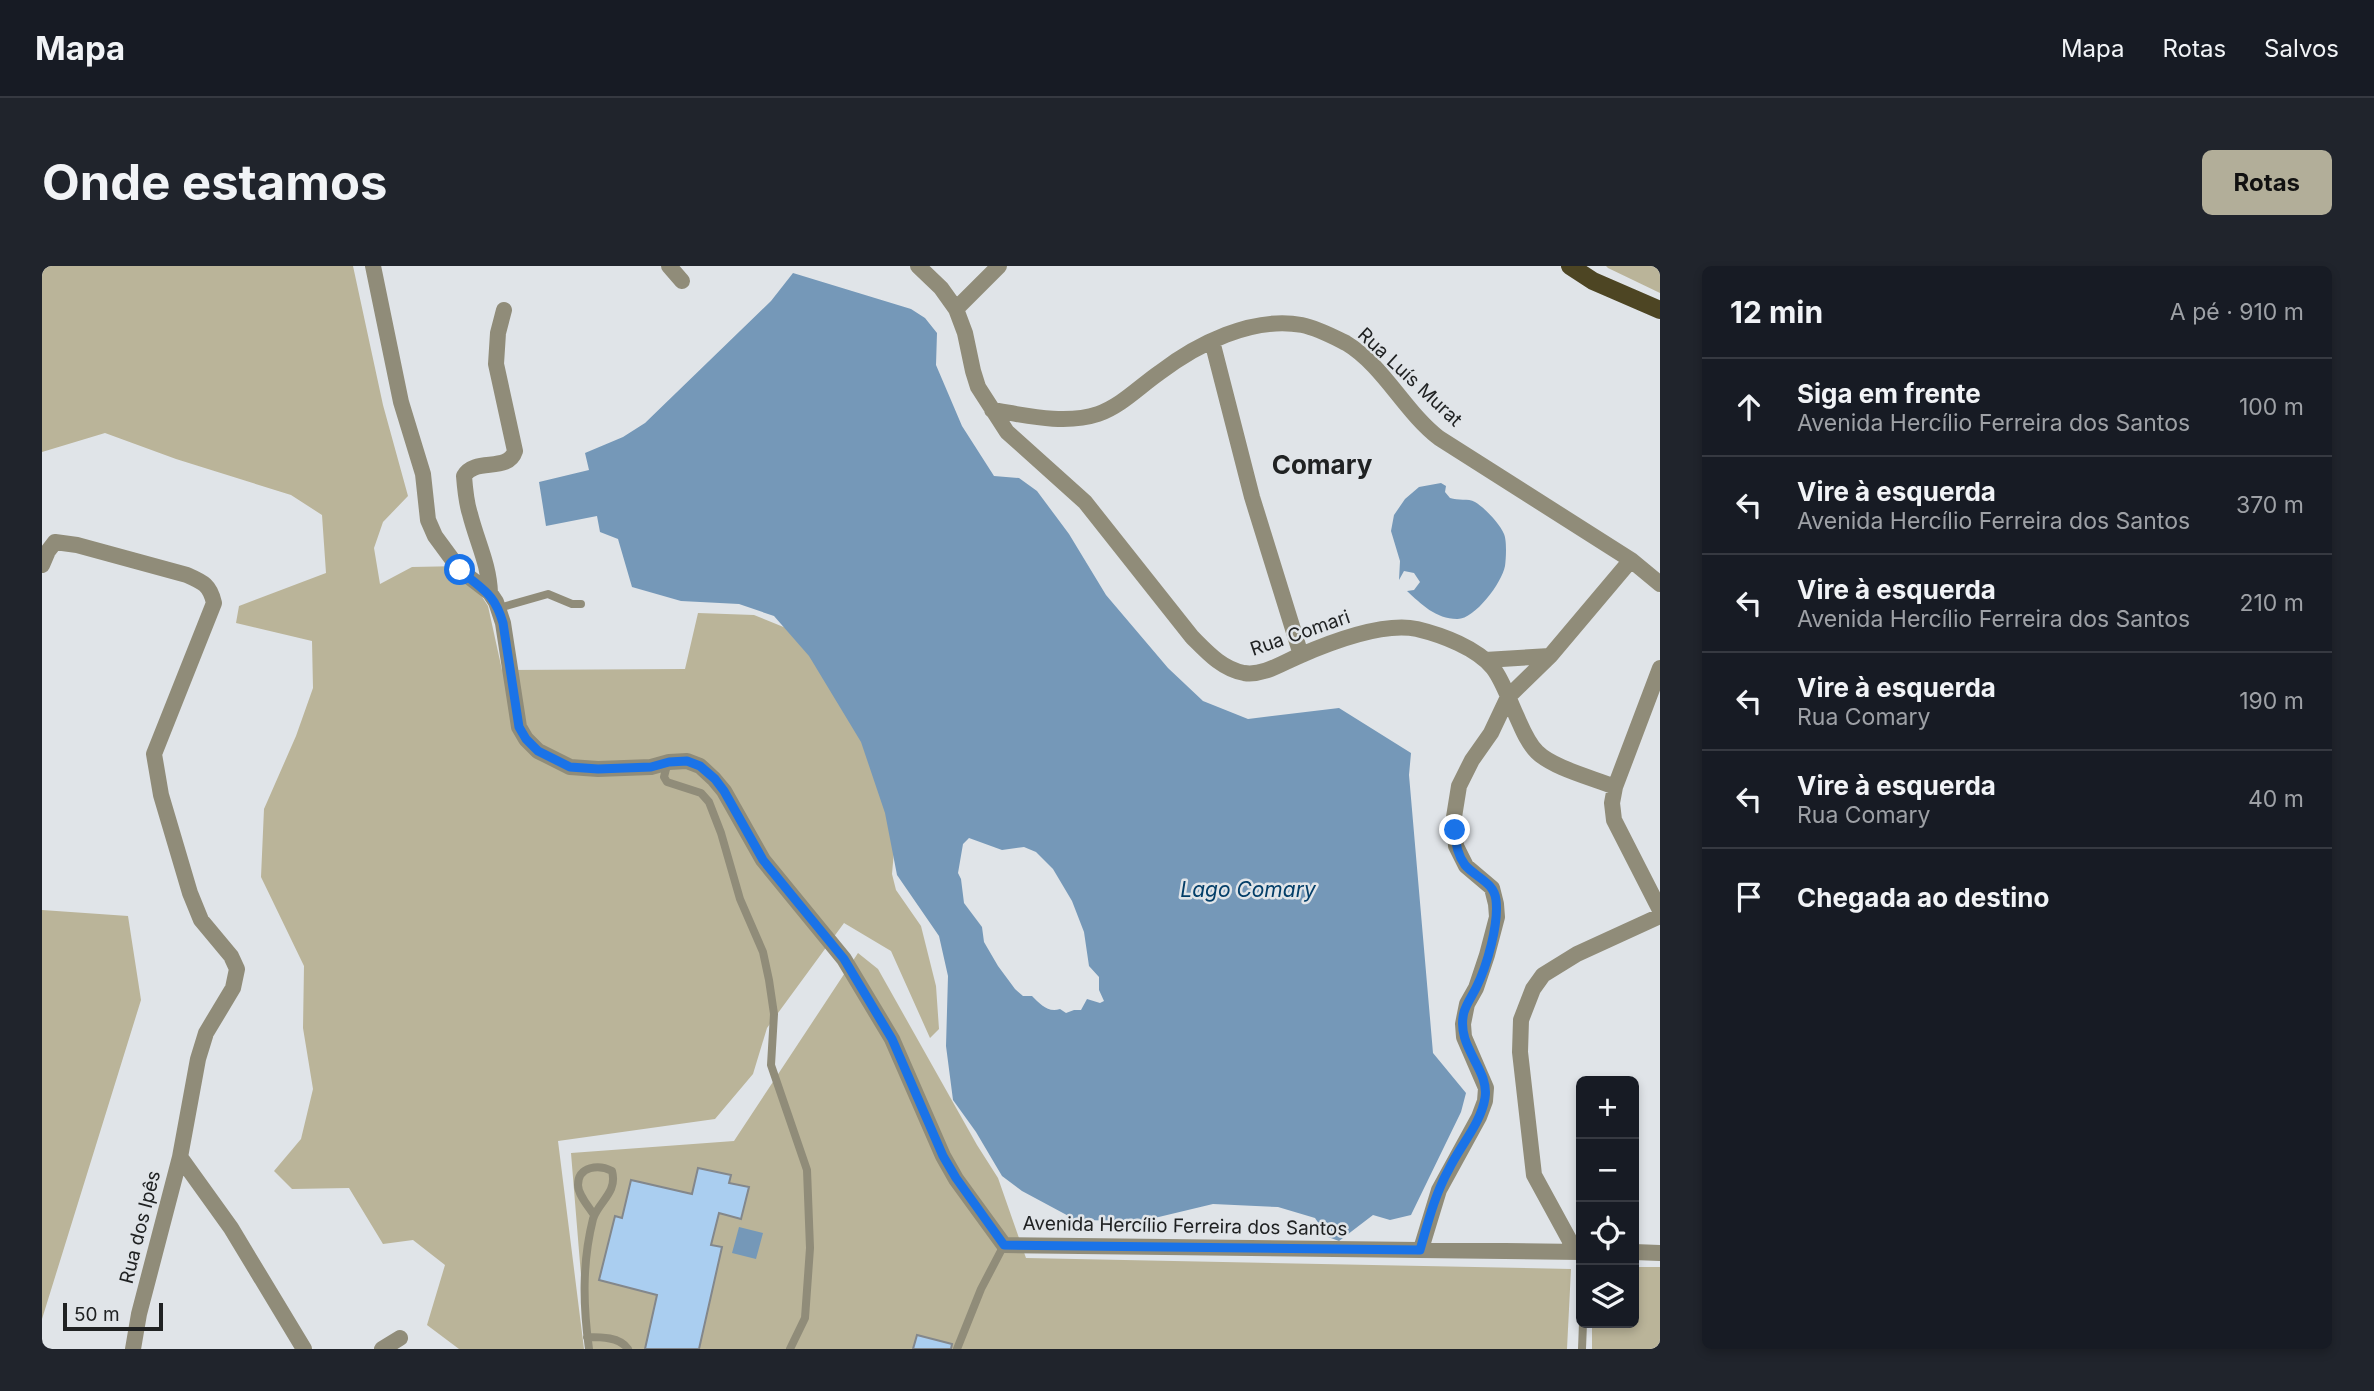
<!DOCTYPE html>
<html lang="pt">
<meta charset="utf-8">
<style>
body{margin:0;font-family:Inter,sans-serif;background:#20242c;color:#f1f3f6}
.controls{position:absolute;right:21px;bottom:21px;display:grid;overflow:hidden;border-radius:10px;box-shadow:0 4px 10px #0003}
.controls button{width:63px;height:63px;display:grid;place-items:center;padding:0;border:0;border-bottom:2px solid #363941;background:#171b24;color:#f1f3f6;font:35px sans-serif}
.scale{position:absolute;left:21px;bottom:18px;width:100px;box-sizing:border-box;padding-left:7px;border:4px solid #202223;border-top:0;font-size:19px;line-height:24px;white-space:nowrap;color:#202223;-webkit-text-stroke:5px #e0e4e8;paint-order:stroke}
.stop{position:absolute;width:21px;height:21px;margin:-16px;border:5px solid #1a73e8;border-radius:50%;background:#fff}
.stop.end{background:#1a73e8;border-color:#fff;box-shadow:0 2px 7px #0008}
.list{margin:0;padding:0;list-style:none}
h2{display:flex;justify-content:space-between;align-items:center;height:91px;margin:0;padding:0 28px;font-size:30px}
h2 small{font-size:23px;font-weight:400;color:#9ea1a6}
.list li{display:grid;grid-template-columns:46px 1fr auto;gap:21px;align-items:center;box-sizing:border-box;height:98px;padding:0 28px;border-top:2px solid #363941}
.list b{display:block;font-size:26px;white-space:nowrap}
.list p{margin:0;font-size:23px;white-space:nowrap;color:#9ea1a6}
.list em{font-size:23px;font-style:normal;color:#9ea1a6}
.icon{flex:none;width:38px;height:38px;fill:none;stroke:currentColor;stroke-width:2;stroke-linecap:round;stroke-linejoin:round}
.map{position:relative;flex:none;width:1618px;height:1083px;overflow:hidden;border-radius:10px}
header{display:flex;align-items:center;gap:42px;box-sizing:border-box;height:98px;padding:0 35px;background:#171b24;border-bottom:2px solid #363941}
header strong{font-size:33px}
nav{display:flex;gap:38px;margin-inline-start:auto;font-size:24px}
.intro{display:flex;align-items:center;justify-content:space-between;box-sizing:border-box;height:168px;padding:0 42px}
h1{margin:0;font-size:49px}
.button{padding:18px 32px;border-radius:10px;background:#b2ae99;color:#111;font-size:24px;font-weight:700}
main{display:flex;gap:42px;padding:0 42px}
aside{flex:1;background:#171b24;border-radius:10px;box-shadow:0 4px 10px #0003}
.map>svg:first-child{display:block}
</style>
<header>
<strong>Mapa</strong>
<nav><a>Mapa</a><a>Rotas</a><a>Salvos</a></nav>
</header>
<div class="intro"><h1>Onde estamos</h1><a class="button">Rotas</a></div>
<main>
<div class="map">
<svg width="1618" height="1083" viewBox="0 0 1618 1083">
<rect width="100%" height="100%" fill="#e0e4e8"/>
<path fill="#bab499" d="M 0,0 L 311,0 L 341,139 L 366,230 L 341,256 L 332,282 L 338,318 L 370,301 L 420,300 L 446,340 L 460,404 L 643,403 L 656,347 L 712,349 L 744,362 L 778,395 L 832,482 L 855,550 L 850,608 L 854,624 L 879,660 L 894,720 L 897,763 L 888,772 L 849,685 L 802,657 L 725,762 L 711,808 L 673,853 L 516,875 L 542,1083 L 417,1083 L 385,1059 L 403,999 L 371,974 L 341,978 L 307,922 L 250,923 L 232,905 L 259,873 L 271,823 L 261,762 L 262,700 L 219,611 L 222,543 L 254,470 L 271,422 L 270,375 L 194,357 L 197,340 L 284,307 L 280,249 L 249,229 L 134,193 L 63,167 L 0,186 Z
M 1564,0 L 1618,0 L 1618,27 L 1566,2 Z
M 0,644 L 86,650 L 99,734 L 0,1053 Z
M 816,687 L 836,703 L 935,879 L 956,912 L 984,992 L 1529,1003 L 1525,1083 L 545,1083 L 529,887 L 692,875 Z
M 1592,1001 L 1618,1001 L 1618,1083 L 1550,1083 L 1550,1057 L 1592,1057 Z"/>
<path fill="#7598b8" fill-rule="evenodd" d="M 751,7 L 869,43 L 883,52 L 895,67 L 894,99 L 920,160 L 952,210 L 977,212 L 995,225 L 1027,268 L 1064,329 L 1126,402 L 1161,435 L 1206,453 L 1297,442 L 1369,487 L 1367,509 L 1391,787 L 1424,827 L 1419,846 L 1369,949 L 1348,954 L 1331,949 L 1297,975 L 1286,971 L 1273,952 L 1236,941 L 1171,938 L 1100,955 L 1034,954 L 980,925 L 960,910 L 934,866 L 911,834 L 904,780 L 906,710 L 897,670 L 855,609 L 843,547 L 819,476 L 767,390 L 732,350 L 697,338 L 639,335 L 590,321 L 576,273 L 558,266 L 555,250 L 504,260 L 497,216 L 547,204 L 543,187 L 581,171 L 603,157 L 729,35 ZM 927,572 L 960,584 L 982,581 L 994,586 L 1011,603 L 1030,635 L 1042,666 L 1047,700 L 1057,711 L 1057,724 L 1062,735 L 1058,737 L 1045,733 L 1039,744 L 1032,744 L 1024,747 L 1018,743 C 1006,747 998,738 990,730 L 981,730 L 973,723 L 956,700 L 942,676 L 940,661 L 922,637 L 919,613 L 916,607 L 921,578 Z
M 1399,217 L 1404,220 L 1403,226 L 1408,232 C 1416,235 1426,232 1433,236 C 1443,242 1458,258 1462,268 C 1465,275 1464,293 1463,300 C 1460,317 1432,354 1415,353 C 1394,353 1379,338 1365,325 L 1372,324 L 1378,316 L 1372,307 L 1362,305 L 1357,314 L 1358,295 L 1349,265 L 1352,249 L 1363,233 L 1377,221 Z
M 697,961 L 721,967 L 714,993 L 690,987 Z"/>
<path fill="#aacef0" stroke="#83878b" stroke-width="2" d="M 656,902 L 689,909 L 687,917 L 707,921 L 699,953 L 677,947 L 669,979 L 680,981 L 657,1083 L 603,1083 L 615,1029 L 557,1014 L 573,950 L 580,952 L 589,914 L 650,928 Z
M 875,1069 L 910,1078 L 909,1083 L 871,1083 Z"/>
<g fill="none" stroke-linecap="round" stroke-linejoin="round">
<path stroke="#908c79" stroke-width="8" d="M 457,342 L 506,328 L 530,338 L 539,338
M 625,499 L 622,511 L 625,516 L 659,527 L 667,536 L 679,567 L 698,633 L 721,686 L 727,714 L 732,748 L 729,799 L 765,904 L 768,982 L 763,1052 L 748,1083
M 545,1071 C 559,1071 578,1071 586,1083
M 547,1083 C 541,1039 540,997 551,953 C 556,936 576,927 570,905 C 557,898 536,900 536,919 C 536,929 547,941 552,949
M 915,1083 L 939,1023 L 962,979
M 1540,1083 L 1541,1057"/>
<path stroke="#908c79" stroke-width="16" d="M 331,0 L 359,136 L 381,208 L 386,254 L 393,270 L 418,304 L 448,327 L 454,336 L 461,357 L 477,461 L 484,473 L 496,485 L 528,501 L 556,503 L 609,501 L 627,496 L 645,495 L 658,500 L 672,513 L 682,525 L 721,594 L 802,693 L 850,773 L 901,890 L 914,913 L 962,979 L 1539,986
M 627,0 L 640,15
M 876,0 L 899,22 L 914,43 L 923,67 L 931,105 L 936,121 L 965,166 L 1043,236 L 1150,371 C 1165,386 1180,403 1202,407 C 1221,410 1240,397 1257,390 C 1289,376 1341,356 1375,363 C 1400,369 1435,382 1451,402 C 1461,415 1467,434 1474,449 C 1480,462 1485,476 1495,486 C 1511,502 1551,512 1573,521 L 1570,537 L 1572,554 L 1618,644
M 914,43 L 957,0
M 1170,75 L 1210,231 L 1259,389
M 950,144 C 982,149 1023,159 1056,148 C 1079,140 1097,121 1117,107 C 1155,78 1210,50 1260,59 C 1275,62 1290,70 1304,77 C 1342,100 1362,145 1397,172 L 1589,294 L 1618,318
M 0,299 L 6,285 L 13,276 L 35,279 L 145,309 C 161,316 168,319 172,337 L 112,488 L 119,529 L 148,627 L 159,654 L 189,690 L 195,703 L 191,722 L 164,767 L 156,793 L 138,891 L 97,1048 L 91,1083
M 448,327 C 447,298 435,276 428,248 C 424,236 423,223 422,210 C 433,191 466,207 473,185 L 454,98 L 456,67 L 462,44
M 1443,394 L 1508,390
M 1573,521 L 1618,402
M 138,891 L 189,962 L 262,1083
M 1379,983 L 1397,924 L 1437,851 L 1443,835 L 1444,822 L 1422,771 L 1421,758 L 1425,738 L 1434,722 L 1445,689 L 1455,651 L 1454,638 L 1450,622 L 1424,600 L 1414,580 L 1412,551 L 1417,520 L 1430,494 L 1449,467 L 1466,431 L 1508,390 L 1589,294
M 1534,986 L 1492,909 L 1478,786 L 1479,754 L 1491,723 L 1501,709 L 1535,688 L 1618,650
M 1592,986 L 1618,987
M 340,1083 L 358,1072"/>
<path stroke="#4d4523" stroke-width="18" d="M 1528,0 L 1551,15 L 1618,44"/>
</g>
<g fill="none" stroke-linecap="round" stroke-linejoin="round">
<path stroke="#1a73e8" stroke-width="9" d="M 418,304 C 440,324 452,326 461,357 L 477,461 L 484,473 L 496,485 L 528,501 L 556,503 L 609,501 L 627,496 L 645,495 L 658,500 L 673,513 L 682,525 L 721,594 L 802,693 L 850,773 L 901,890 L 914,912 L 962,979 L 1378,984 C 1386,956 1393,928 1407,903 C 1418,880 1439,857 1443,832 C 1448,803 1413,781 1422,746 C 1425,737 1430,730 1434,722 C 1445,700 1457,658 1454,634 C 1452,616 1433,611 1423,599 C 1415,588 1413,577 1413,564"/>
</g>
<g text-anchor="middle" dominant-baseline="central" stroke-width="5" stroke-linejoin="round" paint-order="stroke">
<g font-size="19" fill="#202223" stroke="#e0e4e8">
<text transform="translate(1368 111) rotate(43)">Rua Luís Murat</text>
<text transform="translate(1258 367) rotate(-19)">Rua Comari</text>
<text transform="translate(1143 960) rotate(1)">Avenida Hercílio Ferreira dos Santos</text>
<text transform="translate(98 961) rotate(-76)">Rua dos Ipês</text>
</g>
<g font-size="21" font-style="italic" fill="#033e68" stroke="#e0e4e8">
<text x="1206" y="623">Lago Comary</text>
</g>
<g font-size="26" font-weight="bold" fill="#202223" stroke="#e0e4e8">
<text x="1280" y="198">Comary</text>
</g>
</g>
</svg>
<div class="controls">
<button>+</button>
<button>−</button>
<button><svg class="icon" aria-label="locate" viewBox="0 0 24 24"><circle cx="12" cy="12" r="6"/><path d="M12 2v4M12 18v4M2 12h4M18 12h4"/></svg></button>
<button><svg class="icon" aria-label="layers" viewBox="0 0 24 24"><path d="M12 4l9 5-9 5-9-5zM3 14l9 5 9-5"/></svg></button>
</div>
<div class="scale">50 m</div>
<div class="stop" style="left:418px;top:304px"></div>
<div class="stop end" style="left:1413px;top:564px"></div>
</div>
<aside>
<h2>12 min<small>A pé · 910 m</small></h2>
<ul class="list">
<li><svg class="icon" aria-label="ahead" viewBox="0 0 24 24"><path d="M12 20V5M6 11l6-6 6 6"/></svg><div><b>Siga em frente</b><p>Avenida Hercílio Ferreira dos Santos</p></div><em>100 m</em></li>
<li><svg class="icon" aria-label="left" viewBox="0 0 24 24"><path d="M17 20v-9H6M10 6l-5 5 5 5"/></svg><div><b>Vire à esquerda</b><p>Avenida Hercílio Ferreira dos Santos</p></div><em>370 m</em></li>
<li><svg class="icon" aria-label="left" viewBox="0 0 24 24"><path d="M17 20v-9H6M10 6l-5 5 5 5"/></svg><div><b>Vire à esquerda</b><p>Avenida Hercílio Ferreira dos Santos</p></div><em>210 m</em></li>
<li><svg class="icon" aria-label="left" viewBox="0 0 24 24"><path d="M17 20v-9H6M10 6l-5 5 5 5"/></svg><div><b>Vire à esquerda</b><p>Rua Comary</p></div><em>190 m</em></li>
<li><svg class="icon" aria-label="left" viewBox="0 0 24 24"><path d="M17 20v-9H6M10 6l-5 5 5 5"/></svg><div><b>Vire à esquerda</b><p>Rua Comary</p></div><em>40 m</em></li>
<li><svg class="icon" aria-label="arrive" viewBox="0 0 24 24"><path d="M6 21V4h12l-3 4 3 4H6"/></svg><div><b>Chegada ao destino</b></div></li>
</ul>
</aside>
</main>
